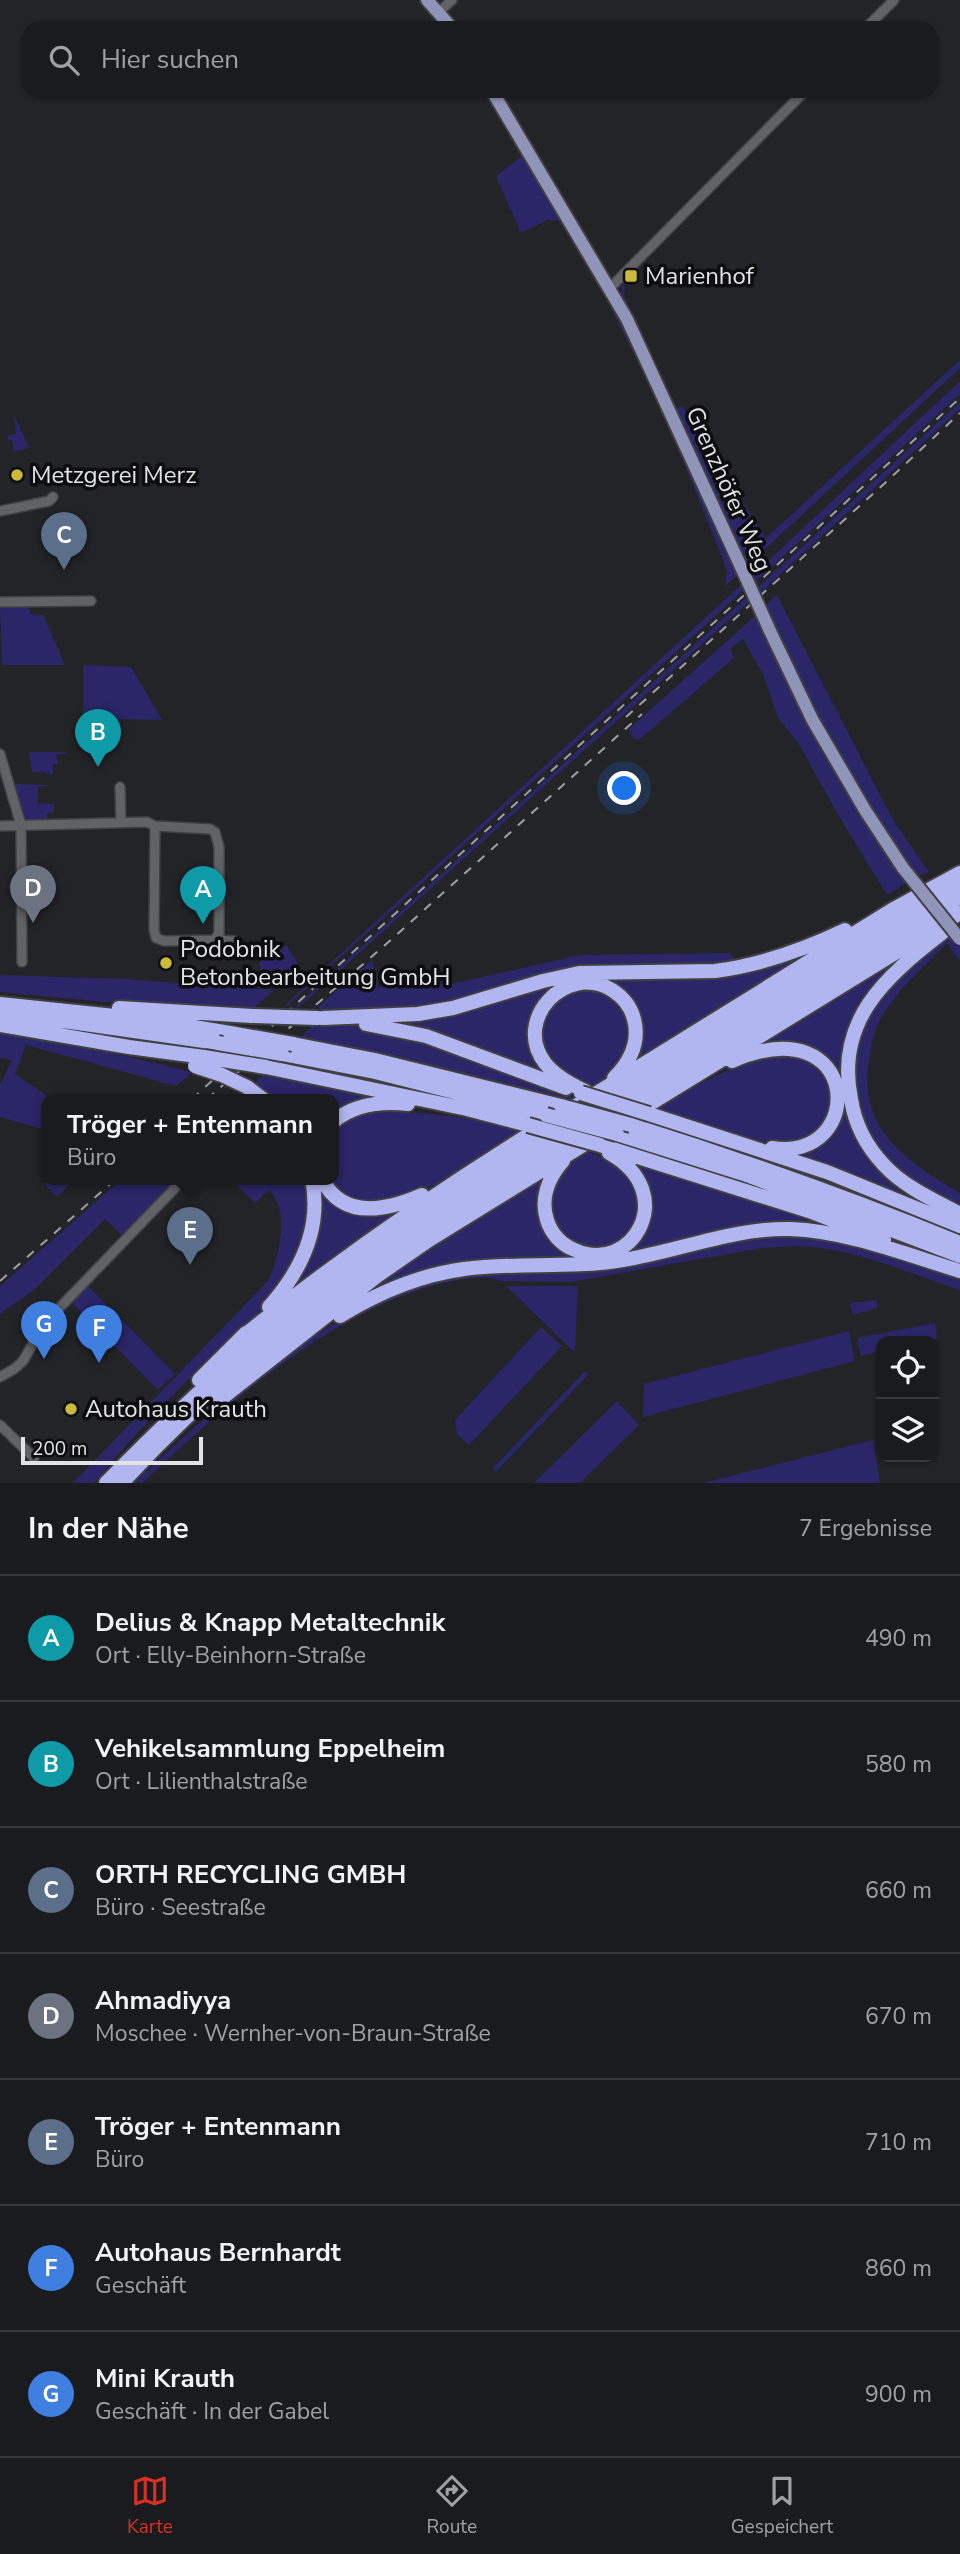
<!DOCTYPE html>
<html lang="de">
<meta charset="utf-8">
<style>
body{margin:0;font-family:"Nunito Sans",sans-serif;background:#27282b;color:#f1f3f6}
.controls{position:absolute;right:21px;bottom:21px;display:grid;overflow:hidden;border-radius:14px;box-shadow:0 2px 5px #0004}
.controls button{width:63px;height:63px;display:grid;place-items:center;padding:0;border:0;border-bottom:2px solid #38393c;background:#1a1b1e;color:#f1f3f6;font:35px sans-serif}
.scale{position:absolute;left:21px;bottom:18px;width:182px;box-sizing:border-box;padding-left:7px;border:4px solid #e2e3e5;border-top:0;font-size:19px;line-height:24px;white-space:nowrap;color:#e2e3e5;-webkit-text-stroke:5px #0d0d0f;paint-order:stroke}
.you{position:absolute;left:625px;top:789px;width:24px;height:24px;margin:-18px;border:5px solid #fff;border-radius:50%;background:#1a73e8;box-shadow:0 0 0 10px #1a73e833}
.badge{display:grid;place-items:center;width:46px;height:46px;border-radius:50%;background:#d93025;color:#fff;font-size:23px;font-weight:700}
.pin{position:absolute;translate:-50% -58px;filter:drop-shadow(0 2px 4px #0008)}
.pin::after{content:'';position:absolute;top:37px;width:24px;height:21px;background:inherit;clip-path:polygon(0 0,100% 0,50% 100%)}
.popup{position:absolute;left:41px;top:1094px;width:298px;height:91px;box-sizing:border-box;display:grid;place-content:center;border-radius:14px;background:#1a1b1e;filter:drop-shadow(0 2px 5px #0005);font-size:23px;white-space:nowrap;color:#9fa1a4}
.popup b{font-size:26px;color:#f1f3f6}
.popup::after{content:'';position:absolute;left:50%;top:100%;margin-left:-14px;border:14px solid transparent;border-top-color:#1a1b1e}
.list{margin:0;padding:0;list-style:none}
h2{display:flex;justify-content:space-between;align-items:center;height:91px;margin:0;padding:0 28px;font-size:30px}
h2 small{font-size:23px;font-weight:400;color:#9fa1a4}
.list li{display:grid;grid-template-columns:46px 1fr auto;gap:21px;align-items:center;box-sizing:border-box;height:126px;padding:0 28px;border-top:2px solid #38393c}
.list b{display:block;font-size:26px;white-space:nowrap}
.list p{margin:0;font-size:23px;white-space:nowrap;color:#9fa1a4}
.list em{font-size:23px;font-style:normal;color:#9fa1a4}
.icon{flex:none;width:38px;height:38px;fill:none;stroke:currentColor;stroke-width:2;stroke-linecap:round;stroke-linejoin:round}
.map{position:relative;flex:none;width:960px;height:1483px;overflow:hidden}
.search{position:absolute;background:#1a1b1e;box-shadow:0 2px 5px #0004;left:21px;right:21px;top:21px;height:77px;display:flex;align-items:center;gap:18px;box-sizing:border-box;padding:0 24px;border-radius:21px;color:#9fa1a4;font-size:26px}
.sheet{height:973px;background:#1a1b1e}
nav{display:flex;justify-content:space-around;align-items:center;box-sizing:border-box;height:98px;border-top:2px solid #38393c;background:#1a1b1e;font-size:19px;color:#9fa1a4}
nav a{display:grid;justify-items:center;gap:4px}
nav .on{color:#d93025}
.map>svg:first-child{display:block}
</style>
<div class="map">
<svg width="960" height="1483" viewBox="0 0 960 1483">
<rect width="100%" height="100%" fill="#232428"/>
<path fill="#2a2668" d="M 522,156 L 529,158 L 567,221 L 547,220 L 521,233 L 496,176 Z
M 622,285 L 625,286 L 624,296 L 677,409 L 682,406 L 766,538 L 960,360 L 960,368 L 747,566 L 621,298 Z
M 606,287 L 741,572 L 725,586 L 727,571 L 722,557 L 665,416 L 602,290 Z
M 960,381 L 960,394 L 754,583 L 750,578 Z
M 960,402 L 960,409 L 758,595 L 756,589 Z
M 14,415 L 29,448 L 14,452 L 12,440 L 8,440 L 8,435 L 16,434 Z
M 743,583 L 746,588 L 287,1006 L 284,1006 Z
M 749,595 L 751,600 L 299,1007 L 295,1007 Z
M 777,595 L 893,820 L 929,872 L 919,875 L 887,895 L 840,818 L 798,743 L 778,718 L 763,674 L 743,639 L 730,649 L 734,658 L 639,740 L 633,738 L 629,729 L 757,614 L 828,742 L 766,605 Z
M 29,605 L 30,614 L 43,615 L 65,665 L 2,665 L 0,606 Z
M 83,665 L 131,667 L 162,720 L 83,718 Z
M 29,752 L 65,752 L 67,754 L 56,754 L 58,764 L 53,764 L 53,774 L 46,774 L 45,772 L 32,772 Z
M 12,784 L 51,785 L 38,787 L 38,803 L 54,804 L 54,813 L 47,813 L 47,821 L 28,821 L 23,818 Z
M 948,933 L 960,946 L 960,961 L 947,943 C 924,967 896,990 880,1020 C 873,1034 870,1051 868,1067 C 861,1133 910,1163 960,1193 L 960,1211 L 917,1186 L 881,1154 L 862,1122 L 852,1082 L 855,1045 L 881,993 Z
M 830,941 L 628,1069 L 628,1051 L 617,1070 L 595,1088 L 553,1076 L 438,1033 L 391,1021 L 324,1012 L 318,1007 L 372,960 L 378,987 L 456,983 L 580,955 L 730,953 L 743,971 Z
M 261,946 L 287,946 L 299,966 L 297,974 L 283,984 L 259,981 Z
M 895,957 L 849,1032 L 859,1138 L 936,1209 L 787,1154 L 784,1146 L 723,1132 L 653,1108 L 741,1063 L 739,1054 Z
M 0,975 L 124,979 L 274,990 L 251,1011 L 117,1003 L 0,992 Z
M 316,1022 L 358,1023 L 400,1032 L 577,1095 L 570,1099 L 395,1056 L 300,1038 Z
M 0,1032 L 54,1039 L 192,1072 L 176,1086 L 26,1045 L 15,1074 L 51,1099 L 46,1099 L 46,1130 L 0,1117 L 0,1085 L 12,1060 L 0,1058 Z
M 266,1073 L 391,1098 L 347,1108 C 405,1112 467,1113 523,1132 L 434,1185 L 401,1199 L 409,1205 L 288,1294 L 306,1262 L 315,1179 L 334,1179 L 334,1099 L 270,1099 L 252,1085 Z
M 587,1151 L 619,1164 L 631,1163 L 633,1161 L 847,1231 L 813,1227 L 612,1258 L 486,1262 L 361,1298 L 417,1257 L 552,1170 L 551,1201 C 559,1177 565,1165 587,1151 Z
M 48,1179 L 75,1179 L 57,1197 L 46,1186 Z
M 122,1179 L 179,1179 L 123,1236 L 105,1219 L 35,1289 L 0,1314 L 0,1286 Z
M 231,1179 L 307,1179 C 311,1213 306,1247 287,1277 C 266,1310 231,1338 203,1365 C 165,1402 128,1442 94,1483 L 73,1483 L 268,1281 C 279,1255 291,1212 269,1190 L 255,1203 Z
M 794,1234 L 829,1238 L 960,1276 L 960,1290 C 915,1275 868,1255 821,1248 C 801,1245 781,1247 762,1248 L 571,1282 L 501,1281 C 485,1274 465,1279 448,1282 C 335,1307 225,1406 142,1483 L 134,1483 C 216,1404 348,1290 464,1274 C 515,1268 567,1276 617,1267 C 654,1260 689,1247 725,1241 C 748,1237 771,1236 794,1234 Z
M 88,1286 L 175,1374 L 158,1390 L 71,1302 Z
M 506,1286 L 578,1286 L 575,1353 Z
M 877,1300 L 877,1308 L 853,1315 L 850,1303 Z
M 935,1323 L 937,1338 L 925,1341 L 881,1341 L 881,1351 L 861,1356 L 857,1338 Z
M 541,1327 L 562,1346 L 469,1445 L 457,1434 L 455,1420 Z
M 849,1331 L 855,1361 L 643,1417 L 644,1384 Z
M 585,1371 L 588,1375 L 496,1472 L 493,1468 Z
M 617,1401 L 639,1425 L 580,1483 L 534,1483 Z
M 873,1440 L 880,1483 L 703,1483 Z"/>
<g fill="none" stroke-linecap="round" stroke-linejoin="round">
<defs>
<path id="minor" d="M 439,12 L 452,0
M 866,28 L 894,0
M 610,288 L 805,91
M 0,511 L 49,501 L 53,497
M 0,602 L 91,601
M 0,754 L 21,825 L 22,962
M 120,787 L 121,822
M 0,826 L 147,822 L 155,826 L 210,829 L 215,832 L 219,847 L 219,934 L 214,940 L 164,941 L 156,938 L 154,930 L 155,826
M 214,940 L 234,941
M 0,1377 L 14,1369 L 23,1361 L 44,1324 L 176,1187 L 181,1179
M 0,1425 L 34,1458"/>
<path id="major" d="M 427,0 L 452,28
M 492,91 L 627,319 L 741,567
M 770,631 L 812,719 L 865,810 L 903,868"/>
<path id="highway" d="M 942,933 C 885,977 835,1021 851,1099 C 855,1125 866,1146 884,1165 C 904,1187 934,1200 960,1214
M 0,1004 L 153,1020 L 230,1033
M 119,1008 L 252,1016
M 0,1015 L 71,1022 L 218,1043
M 323,1018 L 418,1014 L 453,1008 L 543,981 L 579,973 L 715,971 C 762,965 803,950 845,930
M 366,1024 L 426,1036 L 566,1088
M 0,1025 L 129,1047 L 204,1057
M 293,1044 L 375,1060 L 561,1106
M 282,1054 L 375,1072 L 546,1115
M 732,1061 C 862,1005 868,1162 772,1148
M 266,1067 L 467,1109 L 528,1125
M 247,1087 L 263,1099
M 585,1091 C 570,1084 555,1076 545,1063 C 512,1020 566,962 612,990 C 623,997 631,1007 634,1019 C 640,1042 630,1062 614,1078
M 563,1114 L 892,910 L 960,873
M 649,1114 L 827,1172 L 960,1226
M 580,1118 L 960,884
M 334,1121 C 355,1104 381,1101 408,1104
M 595,1123 L 960,897
M 631,1125 C 743,1160 852,1199 960,1243
M 617,1134 L 744,1174 L 960,1256
M 600,1145 L 809,1211 L 884,1240
M 563,1161 C 549,1177 540,1198 547,1220 C 551,1233 561,1245 575,1250 C 632,1276 681,1193 609,1153
M 322,1179 C 343,1221 388,1210 422,1195
M 269,1307 C 301,1271 322,1228 312,1179
M 340,1316 C 379,1292 419,1275 464,1269 C 517,1262 570,1269 623,1260 C 679,1251 732,1228 790,1229 C 847,1231 905,1254 960,1271
M 241,1338 C 340,1258 437,1191 546,1124
M 199,1380 L 246,1333
M 222,1398 L 377,1276 L 429,1240 L 960,913
M 106,1483 C 174,1413 245,1347 323,1288 C 400,1230 482,1180 563,1129
M 122,1483 C 207,1390 318,1299 424,1229 C 474,1196 526,1165 578,1133"/>
</defs>
<use href="#minor" stroke="#404043" stroke-width="12"/>
<use href="#major" stroke="#404043" stroke-width="16"/>
<use href="#highway" stroke="#404043" stroke-width="18"/>
<use href="#minor" stroke="#616266" stroke-width="9"/>
<use href="#major" stroke="#9194b9" stroke-width="12"/>
<use href="#highway" stroke="#b1b6f0" stroke-width="14"/>
<path stroke="#a0a1a4" stroke-width="2" stroke-dasharray="9 9" stroke-linecap="butt" d="M 626,717 L 885,483 L 960,413
M 192,1099 L 960,398
M 207,1099 L 384,946 L 642,714
M 0,1281 L 116,1179"/>
<defs>
<path id="major-bridge" d="M 741,567 L 770,631
M 903,868 L 960,939"/>
<path id="highway-bridge" d="M 252,1016 L 318,1018
M 230,1033 L 293,1044
M 218,1043 L 282,1054
M 204,1057 L 266,1067
M 195,1066 L 222,1075 L 247,1087
M 581,1093 L 649,1114
M 561,1106 L 631,1125
M 546,1115 L 617,1134
M 528,1125 L 600,1145"/>
</defs>
<use href="#major-bridge" stroke="#404043" stroke-width="16" stroke-linecap="butt"/>
<use href="#highway-bridge" stroke="#404043" stroke-width="18" stroke-linecap="butt"/>
<use href="#major-bridge" stroke="#9194b9" stroke-width="12"/>
<use href="#highway-bridge" stroke="#b1b6f0" stroke-width="14"/>
</g>
<g fill="#cbb939" stroke="#0d0d0f" stroke-width="2.5">
<rect x="624" y="269" width="14" height="14" rx="3.5"/>
<circle cx="17" cy="475" r="7"/>
<circle cx="166" cy="963" r="7"/>
<circle cx="71" cy="1409" r="7"/>
</g>
<g text-anchor="middle" dominant-baseline="central" stroke-width="7" stroke-linejoin="round" paint-order="stroke">
<g font-size="24" fill="#e2e3e5" stroke="#0d0d0f" text-anchor="start">
<text x="645" y="276">Marienhof</text>
<text x="31" y="475">Metzgerei Merz</text>
<text x="180" y="949">Podobnik<tspan x="180" dy="28">Betonbearbeitung GmbH</tspan></text>
<text x="85" y="1409">Autohaus Krauth</text>
</g>
<g font-size="24" fill="#e2e3e5" stroke="#0d0d0f">
<text transform="translate(729 489) rotate(66)">Grenzhöfer Weg</text>
</g>
</g>
</svg>
<div class="controls">
<button><svg class="icon" aria-label="locate" viewBox="0 0 24 24"><circle cx="12" cy="12" r="6"/><path d="M12 2v4M12 18v4M2 12h4M18 12h4"/></svg></button>
<button><svg class="icon" aria-label="layers" viewBox="0 0 24 24"><path d="M12 4l9 5-9 5-9-5zM3 14l9 5 9-5"/></svg></button>
</div>
<div class="scale">200 m</div>
<div class="you"></div>
<div class="pin badge" style="left:203px;top:924px;background:#0f9aa8">A</div>
<div class="pin badge" style="left:98px;top:767px;background:#0f9aa8">B</div>
<div class="pin badge" style="left:64px;top:570px;background:#5c6f8a">C</div>
<div class="pin badge" style="left:33px;top:923px;background:#6b7280">D</div>
<div class="pin badge" style="left:190px;top:1265px;background:#5c6f8a">E</div>
<div class="popup"><b>Tröger + Entenmann</b>Büro</div>
<div class="pin badge" style="left:99px;top:1363px;background:#3f7fe0">F</div>
<div class="pin badge" style="left:44px;top:1359px;background:#3f7fe0">G</div>
<div class="search"><svg class="icon" aria-label="search" viewBox="0 0 24 24"><circle cx="10" cy="10" r="6"/><path d="M15 15l6 6"/></svg>Hier suchen</div>
</div>
<section class="sheet">
<h2>In der Nähe<small>7 Ergebnisse</small></h2>
<ul class="list">
<li><span class="badge" style="background:#0f9aa8">A</span><div><b>Delius &amp; Knapp Metaltechnik</b><p>Ort · Elly-Beinhorn-Straße</p></div><em>490 m</em></li>
<li><span class="badge" style="background:#0f9aa8">B</span><div><b>Vehikelsammlung Eppelheim</b><p>Ort · Lilienthalstraße</p></div><em>580 m</em></li>
<li><span class="badge" style="background:#5c6f8a">C</span><div><b>ORTH RECYCLING GMBH</b><p>Büro · Seestraße</p></div><em>660 m</em></li>
<li><span class="badge" style="background:#6b7280">D</span><div><b>Ahmadiyya</b><p>Moschee · Wernher-von-Braun-Straße</p></div><em>670 m</em></li>
<li><span class="badge" style="background:#5c6f8a">E</span><div><b>Tröger + Entenmann</b><p>Büro</p></div><em>710 m</em></li>
<li><span class="badge" style="background:#3f7fe0">F</span><div><b>Autohaus Bernhardt</b><p>Geschäft</p></div><em>860 m</em></li>
<li><span class="badge" style="background:#3f7fe0">G</span><div><b>Mini Krauth</b><p>Geschäft · In der Gabel</p></div><em>900 m</em></li>
</ul>
</section>
<nav>
<a class="on"><svg class="icon" aria-label="map" viewBox="0 0 24 24"><path d="M3 6l6-2 6 2 6-2v14l-6 2-6-2-6 2zM9 4v14M15 6v14"/></svg>Karte</a>
<a><svg class="icon" aria-label="directions" viewBox="0 0 24 24"><path d="M12 3l9 9-9 9-9-9zM9 14v-3h6M13 9l2 2-2 2"/></svg>Route</a>
<a><svg class="icon" aria-label="saved" viewBox="0 0 24 24"><path d="M7 4h10v16l-5-4-5 4z"/></svg>Gespeichert</a>
</nav>
